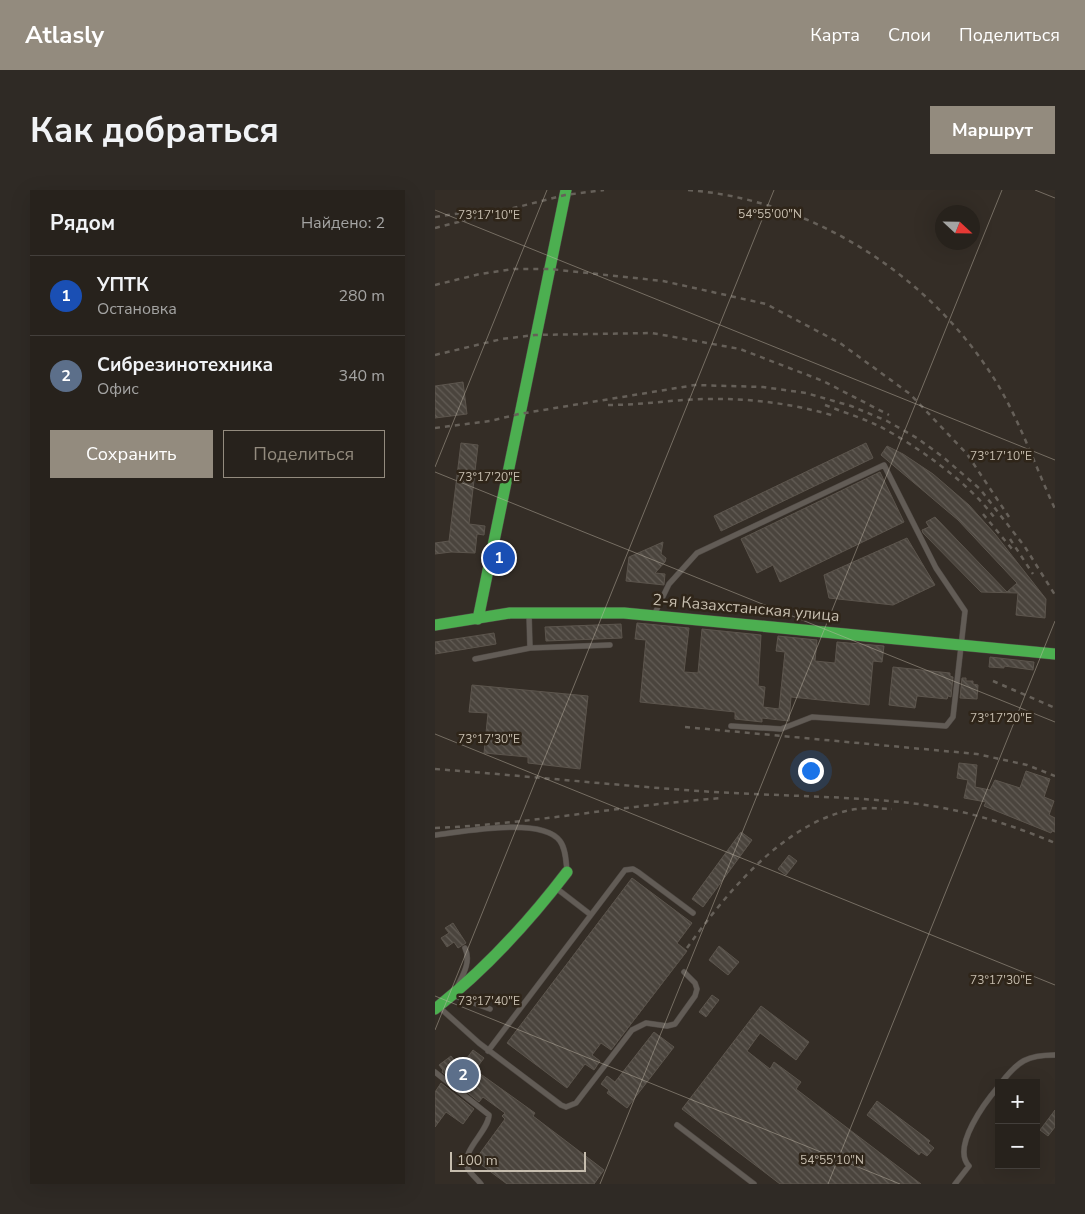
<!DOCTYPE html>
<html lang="ru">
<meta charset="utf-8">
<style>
body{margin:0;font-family:"Nunito Sans",sans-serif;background:#2f2a25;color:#f1f3f6}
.controls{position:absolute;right:15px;bottom:15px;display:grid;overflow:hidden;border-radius:0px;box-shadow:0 5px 20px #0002}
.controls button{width:45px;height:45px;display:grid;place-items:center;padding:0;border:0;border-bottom:1px solid #433f3b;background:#27221c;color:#f1f3f6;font:25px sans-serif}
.compass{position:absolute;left:500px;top:15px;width:45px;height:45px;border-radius:50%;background:#27221c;box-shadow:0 5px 20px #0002;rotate:112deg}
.scale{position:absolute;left:15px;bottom:12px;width:136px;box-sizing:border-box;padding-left:5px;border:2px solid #c6bdae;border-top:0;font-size:14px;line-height:18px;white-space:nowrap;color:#c6bdae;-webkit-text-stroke:4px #2f2519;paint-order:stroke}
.you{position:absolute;left:375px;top:580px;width:18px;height:18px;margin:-12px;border:4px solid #fff;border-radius:50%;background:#1a73e8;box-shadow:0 0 0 8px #1a73e833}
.badge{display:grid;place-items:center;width:32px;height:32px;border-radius:50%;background:#938b7e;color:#fff;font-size:16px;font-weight:700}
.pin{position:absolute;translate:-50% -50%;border:2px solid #fff;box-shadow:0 1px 5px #0006}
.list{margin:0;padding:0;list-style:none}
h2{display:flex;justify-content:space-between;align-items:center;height:65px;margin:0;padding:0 20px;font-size:21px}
h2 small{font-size:16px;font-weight:400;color:#a4a4a3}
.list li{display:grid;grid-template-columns:32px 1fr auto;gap:15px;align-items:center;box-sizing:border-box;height:80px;padding:0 20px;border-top:1px solid #433f3b}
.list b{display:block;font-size:19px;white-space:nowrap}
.list p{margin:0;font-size:16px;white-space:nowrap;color:#a4a4a3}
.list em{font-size:16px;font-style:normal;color:#a4a4a3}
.actions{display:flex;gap:10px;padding:15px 20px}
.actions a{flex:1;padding:11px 0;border:1px solid #938b7e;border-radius:0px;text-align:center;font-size:18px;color:#938b7e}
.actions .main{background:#938b7e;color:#fff}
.map{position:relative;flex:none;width:620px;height:994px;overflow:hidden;border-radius:0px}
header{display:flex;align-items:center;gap:30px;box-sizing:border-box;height:70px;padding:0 25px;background:#938b7e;color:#fff}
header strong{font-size:24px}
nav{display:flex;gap:28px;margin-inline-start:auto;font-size:18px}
.intro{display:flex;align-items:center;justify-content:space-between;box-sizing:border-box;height:120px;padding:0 30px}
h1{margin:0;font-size:35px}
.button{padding:12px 22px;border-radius:0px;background:#938b7e;color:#fff;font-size:18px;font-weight:700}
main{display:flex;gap:30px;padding:0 30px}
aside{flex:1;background:#27221c;border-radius:0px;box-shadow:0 5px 20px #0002}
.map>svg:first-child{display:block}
</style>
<header>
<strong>Atlasly</strong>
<nav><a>Карта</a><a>Слои</a><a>Поделиться</a></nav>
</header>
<div class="intro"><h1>Как добраться</h1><a class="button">Маршрут</a></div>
<main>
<aside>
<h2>Рядом<small>Найдено: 2</small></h2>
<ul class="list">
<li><span class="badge" style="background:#1a4fb4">1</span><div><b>УПТК</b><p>Остановка</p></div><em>280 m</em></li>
<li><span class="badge" style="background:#5c6f8a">2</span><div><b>Сибрезинотехника</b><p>Офис</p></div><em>340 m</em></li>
</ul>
<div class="actions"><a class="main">Сохранить</a><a>Поделиться</a></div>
</aside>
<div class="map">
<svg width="620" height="994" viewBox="0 0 620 994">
<defs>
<pattern id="building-back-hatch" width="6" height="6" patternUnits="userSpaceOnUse" patternTransform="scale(1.25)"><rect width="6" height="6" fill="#4a443d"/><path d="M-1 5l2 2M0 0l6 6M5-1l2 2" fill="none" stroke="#635d56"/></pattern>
</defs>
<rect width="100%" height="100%" fill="#342d26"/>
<path fill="url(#building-back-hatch)" stroke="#5c554d" d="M 28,192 L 32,224 L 0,228 L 0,196 Z
M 26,253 L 43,255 L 34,334 L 50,336 L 49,345 L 42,344 L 40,363 L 16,362 L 0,364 L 0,353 L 14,351 Z
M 431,253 L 438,268 L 286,341 L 279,326 Z
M 452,256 L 468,264 L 498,284 L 534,315 L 560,344 L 611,409 L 610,428 L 581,425 L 583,403 L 546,402 L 488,343 L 487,340 L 494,337 L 491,332 L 500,327 L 572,402 L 582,393 L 523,330 L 446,265 Z
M 445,282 L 469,332 L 345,392 L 338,375 L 322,383 L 306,349 Z
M 472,348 L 500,395 L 458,415 L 394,408 L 389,385 Z
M 228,352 L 226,364 L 231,368 L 230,372 L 220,383 L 230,384 L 229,395 L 191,391 L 194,367 Z
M 202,433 L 254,438 L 249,482 L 263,483 L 267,439 L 326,445 L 323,496 L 330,497 L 328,517 L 344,519 L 350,462 L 341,461 L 343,446 L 382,450 L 380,471 L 400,473 L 402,452 L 449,456 L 447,472 L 438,471 L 434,515 L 356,507 L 354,531 L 327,528 L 327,532 L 300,529 L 300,522 L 205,512 L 211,450 L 200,449 Z
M 186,434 L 187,448 L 111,451 L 110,437 Z
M 59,443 L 61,454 L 0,464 L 0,452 Z
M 555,467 L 599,472 L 598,480 L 569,476 L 569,478 L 554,477 Z
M 458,477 L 515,483 L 515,486 L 518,487 L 516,507 L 513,506 L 512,509 L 482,506 L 480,518 L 454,515 Z
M 527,488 L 531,488 L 531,491 L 538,491 L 538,494 L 543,495 L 542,509 L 525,508 Z
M 37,495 L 153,506 L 145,579 L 93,573 L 93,567 L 49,563 L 53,523 L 34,522 Z
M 524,573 L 542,575 L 540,597 L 555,600 L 560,590 L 585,598 L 591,581 L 615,589 L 609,607 L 619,611 L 614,625 L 620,628 L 620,642 L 617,641 L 616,643 L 549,616 L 551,612 L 529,608 L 533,590 L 522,588 Z
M 306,642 L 317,650 L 268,717 L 257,709 Z
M 354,665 L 362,671 L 351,685 L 343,679 Z
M 197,688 L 257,733 L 242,753 L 252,761 L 176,860 L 166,853 L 157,865 L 165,871 L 159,880 L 150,874 L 132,898 L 72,853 Z
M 18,733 L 31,753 L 23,758 L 19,752 L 12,757 L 6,748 L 14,743 L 10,738 Z
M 284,756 L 304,772 L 293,785 L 274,770 Z
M 277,805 L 284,810 L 271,827 L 264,822 Z
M 326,816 L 374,852 L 361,870 L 325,843 L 312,861 L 335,879 L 339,872 L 366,892 L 361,899 L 486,994 L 345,994 L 247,919 Z
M 219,842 L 239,857 L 192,918 L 172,903 L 174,900 L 166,894 L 172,886 L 180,892 Z
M 38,860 L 49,868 L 40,880 L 100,923 L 98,926 L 169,980 L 159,994 L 72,994 L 40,970 L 70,929 L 67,926 L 70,923 L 48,907 L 44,912 L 7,882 L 8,880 L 4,875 L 16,866 L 21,873 L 24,868 L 29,872 Z
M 6,893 L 39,919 L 28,934 L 11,922 L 0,937 L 0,902 Z
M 442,911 L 495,951 L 493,953 L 499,958 L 492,966 L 486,962 L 484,965 L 432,925 Z
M 620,920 L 620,937 L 613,946 L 605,940 Z"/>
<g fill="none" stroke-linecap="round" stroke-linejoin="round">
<defs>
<path id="lane" d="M 94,424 L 95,458 L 175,455
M 219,425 L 234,394 L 262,363 L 449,275 L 501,378 L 530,421 L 518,527 L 511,536 L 377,527 L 346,539 L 296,536
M 40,469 L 95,458
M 0,645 C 27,642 107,626 125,651 C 131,659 131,672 132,681
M 121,698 L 156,725
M 23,795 C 29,783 36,771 30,758
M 20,806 L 55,819
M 4,817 L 44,853 L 126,915 L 131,917 L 141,913 L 197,840 L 211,833 L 232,836 L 240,834 L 260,806 L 262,799 L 260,793 L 249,782
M 53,861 L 190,680 L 198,679 L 203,682 L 258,723
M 0,882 L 54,925 C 53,943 25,960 33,979 C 36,984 42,989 46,994
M 566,893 C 583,871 592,865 620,865
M 242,935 L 319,994
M 520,994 L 534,976 C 516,957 551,911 564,896"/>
<path id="fast" d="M 43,429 L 131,0
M 0,435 L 75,423 L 189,423 L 620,464
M 0,819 C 51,779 93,733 132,682"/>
</defs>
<use href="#lane" stroke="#4f4944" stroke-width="6"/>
<use href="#fast" stroke="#4f4944" stroke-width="12"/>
<use href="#lane" stroke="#625c56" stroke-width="5"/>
<use href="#fast" stroke="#4caf50" stroke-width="11"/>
<path stroke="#666059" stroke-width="2.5" stroke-dasharray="5 5" stroke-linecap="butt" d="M 253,0 C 379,10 498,87 563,195 C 586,234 601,278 620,319
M 0,27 L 46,20
M 0,38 L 130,5 L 169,0
M 0,95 L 45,84 L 79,79 L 115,79 L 228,91 L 331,114 L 405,153 L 475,204 L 532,264 L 574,327
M 0,165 L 67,149 L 100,145 L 217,143 L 305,159 L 388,191 L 454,225
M 173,215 C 205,215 236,210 268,209 C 314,208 355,213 400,226
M 390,215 C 408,222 427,228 444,236 C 482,256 533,292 559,327
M 0,238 L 55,231 L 84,224 L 260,195 L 328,197 L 371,203 L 416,216 L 452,231 L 482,248 L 508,267 L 545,299 L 590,357 L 620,405
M 548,324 L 577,359
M 575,349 L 598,384
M 558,491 L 620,518
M 250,537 L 542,564 L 592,575 L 620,586
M 0,579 C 93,586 186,596 279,602 C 344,606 410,606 475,613 C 524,618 575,634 620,653
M 0,638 C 96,634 191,615 287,608
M 252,758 C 290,705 345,637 411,621 C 425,617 442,618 457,619"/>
</g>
<path fill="none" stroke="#c6bdae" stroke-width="1" stroke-opacity="0.45" d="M 600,0 L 620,8M 0,20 L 620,270M 0,277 L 112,0M 0,282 L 620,532M 0,544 L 620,795M 0,806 L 465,994M 0,840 L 339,0M 165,994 L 567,0M 393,994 L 620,431"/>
<g text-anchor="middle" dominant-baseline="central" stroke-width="5" stroke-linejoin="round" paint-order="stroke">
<g font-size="16" fill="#c6bdae" stroke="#2f2519">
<text transform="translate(311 418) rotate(5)">2-я Казахстанская улица</text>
</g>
</g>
<g font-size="12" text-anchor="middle" fill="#c6bdae" stroke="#2f2519" stroke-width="5" stroke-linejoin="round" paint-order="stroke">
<text x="335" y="28">54°55'00"N</text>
<text x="54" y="29">73°17'10"E</text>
<text x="566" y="270">73°17'10"E</text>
<text x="54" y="291">73°17'20"E</text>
<text x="566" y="532">73°17'20"E</text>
<text x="54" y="553">73°17'30"E</text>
<text x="566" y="794">73°17'30"E</text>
<text x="54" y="815">73°17'40"E</text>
<text x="397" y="974">54°55'10"N</text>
</g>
</svg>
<div class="controls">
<button>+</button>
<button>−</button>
</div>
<svg class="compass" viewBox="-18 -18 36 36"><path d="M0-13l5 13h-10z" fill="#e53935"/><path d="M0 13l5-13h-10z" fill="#a4a4a3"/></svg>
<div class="scale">100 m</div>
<div class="you"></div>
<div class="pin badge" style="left:64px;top:368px;background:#1a4fb4">1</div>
<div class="pin badge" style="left:28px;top:885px;background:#5c6f8a">2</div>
</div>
</main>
